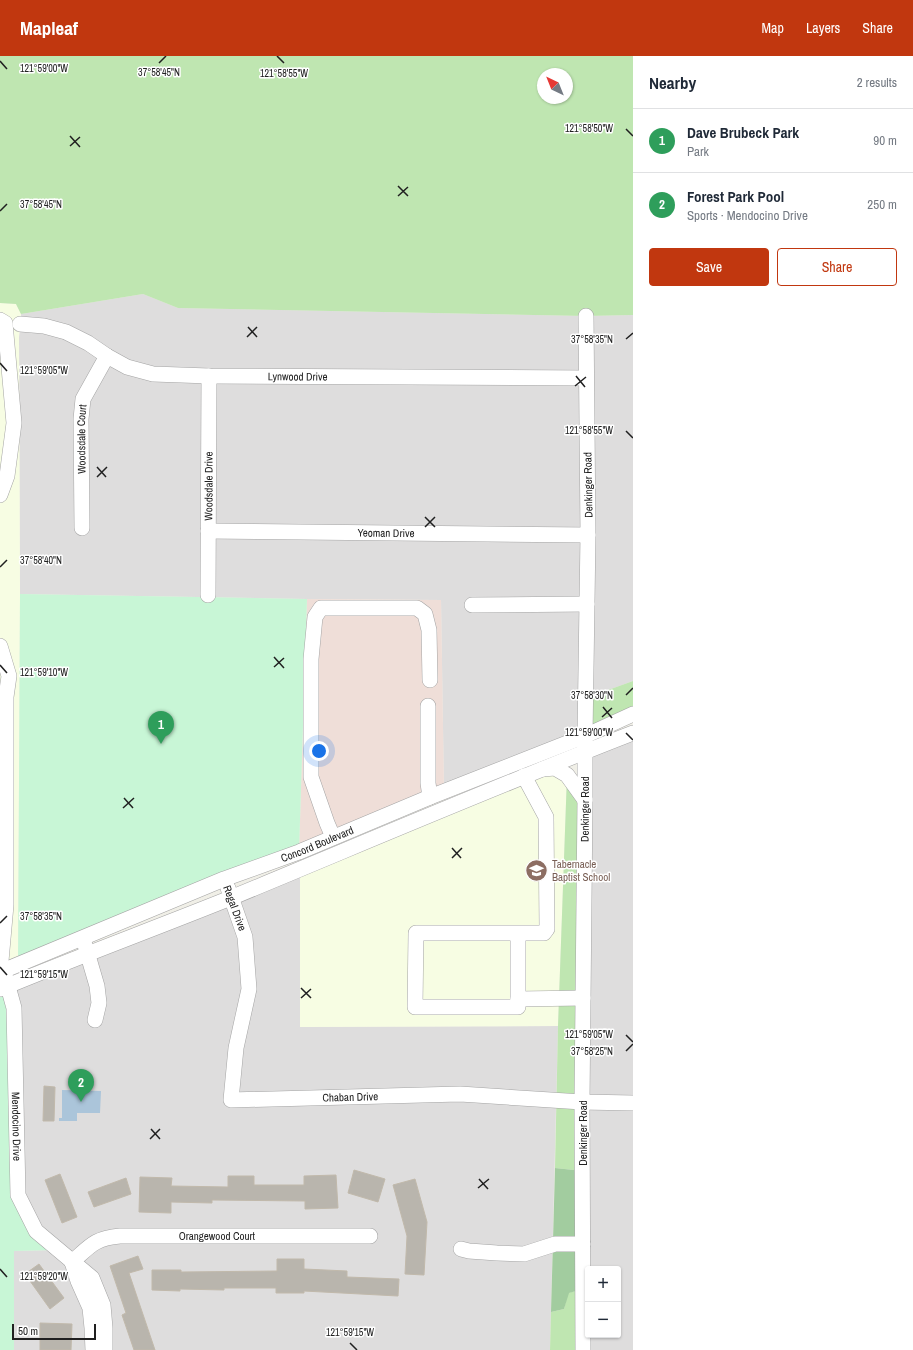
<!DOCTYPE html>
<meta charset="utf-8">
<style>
body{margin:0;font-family:"Archivo Narrow",sans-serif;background:#f6f6f7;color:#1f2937}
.controls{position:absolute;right:12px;bottom:12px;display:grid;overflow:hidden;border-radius:4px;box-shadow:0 1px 3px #0004}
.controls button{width:36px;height:36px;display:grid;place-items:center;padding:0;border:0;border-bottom:1px solid #e0e1e3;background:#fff;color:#1f2937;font:20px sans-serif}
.compass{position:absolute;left:537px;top:12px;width:36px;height:36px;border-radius:50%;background:#fff;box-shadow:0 1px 3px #0004;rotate:317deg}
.scale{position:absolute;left:12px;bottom:10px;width:84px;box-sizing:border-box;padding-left:4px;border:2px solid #202020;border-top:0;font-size:11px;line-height:14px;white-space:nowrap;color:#202020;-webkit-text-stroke:3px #fff;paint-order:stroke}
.you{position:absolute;left:319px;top:695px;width:14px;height:14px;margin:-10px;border:3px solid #fff;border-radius:50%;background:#1a73e8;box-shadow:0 0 0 6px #1a73e833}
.badge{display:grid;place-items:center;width:26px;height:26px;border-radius:50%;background:#c1370f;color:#fff;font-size:13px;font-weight:700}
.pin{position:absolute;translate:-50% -33px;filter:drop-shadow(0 1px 2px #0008)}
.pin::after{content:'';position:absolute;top:21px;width:14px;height:12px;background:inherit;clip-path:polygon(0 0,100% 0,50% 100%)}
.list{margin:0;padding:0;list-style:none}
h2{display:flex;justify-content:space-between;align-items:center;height:52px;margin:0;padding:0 16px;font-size:17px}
h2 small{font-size:13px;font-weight:400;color:#747a83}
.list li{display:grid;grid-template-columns:26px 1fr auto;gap:12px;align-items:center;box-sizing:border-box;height:64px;padding:0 16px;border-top:1px solid #e0e1e3}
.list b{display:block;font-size:15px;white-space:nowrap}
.list p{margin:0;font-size:13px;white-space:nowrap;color:#747a83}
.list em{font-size:13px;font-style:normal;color:#747a83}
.actions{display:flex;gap:8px;padding:12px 16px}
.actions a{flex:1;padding:9px 0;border:1px solid #c1370f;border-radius:4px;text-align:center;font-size:14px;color:#c1370f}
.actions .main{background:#c1370f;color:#fff}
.map{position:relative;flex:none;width:633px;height:1294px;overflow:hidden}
header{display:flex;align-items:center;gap:24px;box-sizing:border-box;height:56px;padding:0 20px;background:#c1370f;color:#fff}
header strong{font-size:19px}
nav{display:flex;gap:22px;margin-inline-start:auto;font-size:14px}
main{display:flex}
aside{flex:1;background:#fff}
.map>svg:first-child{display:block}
</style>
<header>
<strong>Mapleaf</strong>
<nav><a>Map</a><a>Layers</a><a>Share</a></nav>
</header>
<main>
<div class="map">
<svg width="633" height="1294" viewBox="0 0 633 1294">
<rect width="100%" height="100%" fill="#f0efe7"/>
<path fill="#dedddd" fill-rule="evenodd" d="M 143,238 L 178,252 L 586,260 L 633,259 L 633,625 L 586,642 L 585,680 L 444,736 L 441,544 L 307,543 L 20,538 L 19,281 L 21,258 Z
M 633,677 L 633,1294 L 583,1294 L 585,695 ZM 588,1213 L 618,1213 L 618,1279 L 588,1279 Z
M 300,812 L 300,971 L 558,970 L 550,1294 L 14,1294 L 14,1195 L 56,1194 L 18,1139 L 8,930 Z"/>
<path fill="#efded8" d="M 307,543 L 441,544 L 444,736 L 299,796 Z"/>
<path fill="#f7fde3" d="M 0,247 L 16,248 L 21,258 L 19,281 L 20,538 L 18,909 L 0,916 Z
M 538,713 L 567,719 L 558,970 L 300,971 L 300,812 Z"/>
<path fill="#bfe6b1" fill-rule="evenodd" d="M 0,0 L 633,0 L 633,259 L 586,260 L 178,252 L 143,238 L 21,258 L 16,248 L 0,247 ZM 543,18 L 567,18 L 567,42 L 543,42 Z
M 633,625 L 633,658 L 585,680 L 586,642 Z
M 567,719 L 585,744 L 583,1115 L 555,1112 L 558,970 Z
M 583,1233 L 583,1294 L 550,1294 L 551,1256 L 564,1253 L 568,1237 Z"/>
<path fill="#a2cc9f" d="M 555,1112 L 583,1115 L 583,1233 L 569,1237 L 564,1253 L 551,1256 Z"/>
<path fill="#c8f6d6" d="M 20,538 L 307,543 L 299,796 L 18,909 Z
M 8,930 L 18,1139 L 57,1194 L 14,1195 L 14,1294 L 0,1294 L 0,933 Z"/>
<path fill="#abc5da" d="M 62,1034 L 101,1035 L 100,1057 L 77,1057 L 77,1065 L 59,1065 L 59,1062 L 62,1062 Z"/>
<path fill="#b9b5ad" stroke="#c1b9ab" d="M 44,1030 L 55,1031 L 54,1065 L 43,1065 Z
M 354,1114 L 385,1123 L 378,1146 L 348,1137 Z
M 60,1118 L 77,1161 L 62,1167 L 45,1124 Z
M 336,1119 L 338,1152 L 305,1153 L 305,1145 L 212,1144 L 212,1147 L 171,1146 L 171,1157 L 139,1156 L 140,1121 L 172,1122 L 171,1130 L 228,1131 L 228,1120 L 254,1120 L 254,1129 L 304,1129 L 304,1120 Z
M 126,1122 L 131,1138 L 94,1151 L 88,1136 Z
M 415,1123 L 427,1166 L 424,1219 L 405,1218 L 407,1180 L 393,1129 Z
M 138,1200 L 143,1213 L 129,1217 L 155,1294 L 134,1294 L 122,1259 L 126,1257 L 110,1210 Z
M 277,1203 L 304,1203 L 304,1213 L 347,1215 L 347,1221 L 399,1223 L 398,1240 L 304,1235 L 304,1237 L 276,1237 L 276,1232 L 224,1232 L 224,1234 L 180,1233 L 180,1235 L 152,1234 L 152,1214 L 181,1214 L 181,1216 L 277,1215 Z
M 39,1208 L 64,1242 L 50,1253 L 25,1218 Z
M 40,1267 L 72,1268 L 71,1294 L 40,1294 Z"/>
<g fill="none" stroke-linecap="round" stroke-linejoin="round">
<defs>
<g id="minor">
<path d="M 0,264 L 5,267 L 14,367 L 7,420 L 0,439"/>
<path id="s1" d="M 20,268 L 44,270 L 66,276 L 88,287 L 107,300 L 127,311 L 153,318 L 209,320 L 586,322"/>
<path id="s2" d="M 82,472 L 81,363 L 83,343 L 107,300"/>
<path id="s3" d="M 208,475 L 588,479"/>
<path id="s4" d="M 208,539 L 209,320"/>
<path d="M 472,549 L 587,548"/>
<path id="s5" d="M 0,590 L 9,620 L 6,641 L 6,849 L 1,905 L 14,952 L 18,1139 L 36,1175 L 92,1222 L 103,1249 L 105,1272 L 105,1294"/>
<path d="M 428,650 L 428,727 L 430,741"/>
<path d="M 543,713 L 555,712 L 567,719 L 585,744"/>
<path d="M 333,781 L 327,767 L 311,721 L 311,603 L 315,561 L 321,552 L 417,552 L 425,558 L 429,574 L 430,624"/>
<path id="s6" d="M 228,832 L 245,881 L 249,933 L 236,992 L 231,1044 L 460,1038 L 582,1046 L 633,1047"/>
<path d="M 518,877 L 518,951 L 415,951 L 416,877 L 544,877 L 547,873 L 546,761 L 524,720"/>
<path d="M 85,889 L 97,930 L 99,947 L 95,964"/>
<path id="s7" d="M 0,916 L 224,823 L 299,796 L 430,741 L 585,680 L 633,658"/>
<path d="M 0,933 C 77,901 156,872 233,841 C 366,786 499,729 633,677"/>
<path d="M 518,943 L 583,942"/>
<path d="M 461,1193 L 469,1195 L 497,1197 L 524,1198 L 555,1188 L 583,1188"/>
<path id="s8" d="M 72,1206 C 90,1190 95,1182 120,1180 L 370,1180"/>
<path d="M 72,1206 L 78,1225 L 90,1252 L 92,1272 L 93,1294"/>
<path id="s9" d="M 583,1294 L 582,1046 L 585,744 L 585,680 L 588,479 L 586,260"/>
</g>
</defs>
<use href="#minor" stroke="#a4a4a4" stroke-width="16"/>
<use href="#minor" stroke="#fff" stroke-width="15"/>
</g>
<path fill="none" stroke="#202020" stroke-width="1.5" d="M 277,0 L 284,7M 0,5 L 7,13M 159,7 L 166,0M 626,73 L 633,80M 70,80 L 80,91M 70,90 L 80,81M 398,130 L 408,140M 398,140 L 408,131M 0,155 L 7,148M 248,271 L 257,281M 247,281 L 257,271M 626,283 L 633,277M 0,307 L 7,315M 576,320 L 585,331M 575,330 L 586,321M 626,375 L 633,382M 97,411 L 106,421M 97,421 L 107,411M 425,461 L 435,471M 425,471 L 435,461M 0,511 L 7,504M 274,601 L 284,612M 0,609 L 7,617M 274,611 L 284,602M 626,639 L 633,632M 603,651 L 612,662M 602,661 L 612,652M 626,677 L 633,684M 124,742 L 133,752M 123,752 L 134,742M 452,792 L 461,802M 452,802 L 462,792M 0,867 L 7,860M 0,911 L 7,919M 301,932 L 311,942M 301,942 L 311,933M 626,979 L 633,986M 626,995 L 633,988M 151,1073 L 160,1083M 150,1083 L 160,1073M 479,1123 L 488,1133M 478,1132 L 489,1123M 0,1213 L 7,1221M 350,1287 L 357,1294"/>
<defs>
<symbol id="school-disc" viewBox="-11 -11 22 22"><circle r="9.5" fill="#8d6e63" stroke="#fff"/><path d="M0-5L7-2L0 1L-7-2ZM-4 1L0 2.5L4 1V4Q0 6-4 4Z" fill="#fff"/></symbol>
</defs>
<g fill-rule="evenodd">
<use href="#school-disc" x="524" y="802" width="25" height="25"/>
</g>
<g text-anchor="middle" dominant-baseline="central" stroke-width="3" stroke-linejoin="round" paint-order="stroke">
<g font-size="11" fill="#202020" stroke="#fff">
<text stroke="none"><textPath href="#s1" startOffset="289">Lynwood Drive</textPath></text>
<text stroke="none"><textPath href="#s2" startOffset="89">Woodsdale Court</textPath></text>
<text transform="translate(588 429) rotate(-91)">Denkinger Road</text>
<text stroke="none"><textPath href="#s4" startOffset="109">Woodsdale Drive</textPath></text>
<text stroke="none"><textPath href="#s3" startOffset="178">Yeoman Drive</textPath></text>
<text stroke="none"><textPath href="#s9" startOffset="541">Denkinger Road</textPath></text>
<text stroke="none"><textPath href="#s7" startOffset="342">Concord Boulevard</textPath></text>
<text transform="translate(235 852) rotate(70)">Regal Drive</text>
<text stroke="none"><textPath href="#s6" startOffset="336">Chaban Drive</textPath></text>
<text stroke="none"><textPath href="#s5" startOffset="484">Mendocino Drive</textPath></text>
<text transform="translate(583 1077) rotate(-90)">Denkinger Road</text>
<text stroke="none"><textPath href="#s8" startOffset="153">Orangewood Court</textPath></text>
</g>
<g font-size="11" fill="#785e54" stroke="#fff" text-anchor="start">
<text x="552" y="808">Tabernacle<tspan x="552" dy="13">Baptist School</tspan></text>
</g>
</g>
<g font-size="10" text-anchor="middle" fill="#202020" stroke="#fff" stroke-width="3" stroke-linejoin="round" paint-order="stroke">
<text x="44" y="16">121°59'00"W</text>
<text x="159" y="20">37°58'45"N</text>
<text x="284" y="21">121°58'55"W</text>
<text x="589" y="76">121°58'50"W</text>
<text x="41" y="152">37°58'45"N</text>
<text x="592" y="287">37°58'35"N</text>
<text x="44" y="318">121°59'05"W</text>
<text x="589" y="378">121°58'55"W</text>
<text x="41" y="508">37°58'40"N</text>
<text x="44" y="620">121°59'10"W</text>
<text x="592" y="643">37°58'30"N</text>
<text x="589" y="680">121°59'00"W</text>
<text x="41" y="864">37°58'35"N</text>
<text x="44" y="922">121°59'15"W</text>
<text x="589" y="982">121°59'05"W</text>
<text x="592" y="999">37°58'25"N</text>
<text x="44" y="1224">121°59'20"W</text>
<text x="350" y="1280">121°59'15"W</text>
</g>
</svg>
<div class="controls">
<button>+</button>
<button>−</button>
</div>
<svg class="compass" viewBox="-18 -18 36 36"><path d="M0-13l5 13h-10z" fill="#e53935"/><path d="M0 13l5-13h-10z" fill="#747a83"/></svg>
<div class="scale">50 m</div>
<div class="you"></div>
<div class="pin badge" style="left:161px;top:688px;background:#2e9e5b">1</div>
<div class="pin badge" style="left:81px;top:1046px;background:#2e9e5b">2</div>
</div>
<aside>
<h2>Nearby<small>2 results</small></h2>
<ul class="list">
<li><span class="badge" style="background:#2e9e5b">1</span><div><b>Dave Brubeck Park</b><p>Park</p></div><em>90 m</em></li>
<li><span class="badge" style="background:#2e9e5b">2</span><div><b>Forest Park Pool</b><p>Sports · Mendocino Drive</p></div><em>250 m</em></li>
</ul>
<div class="actions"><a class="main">Save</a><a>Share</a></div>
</aside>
</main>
